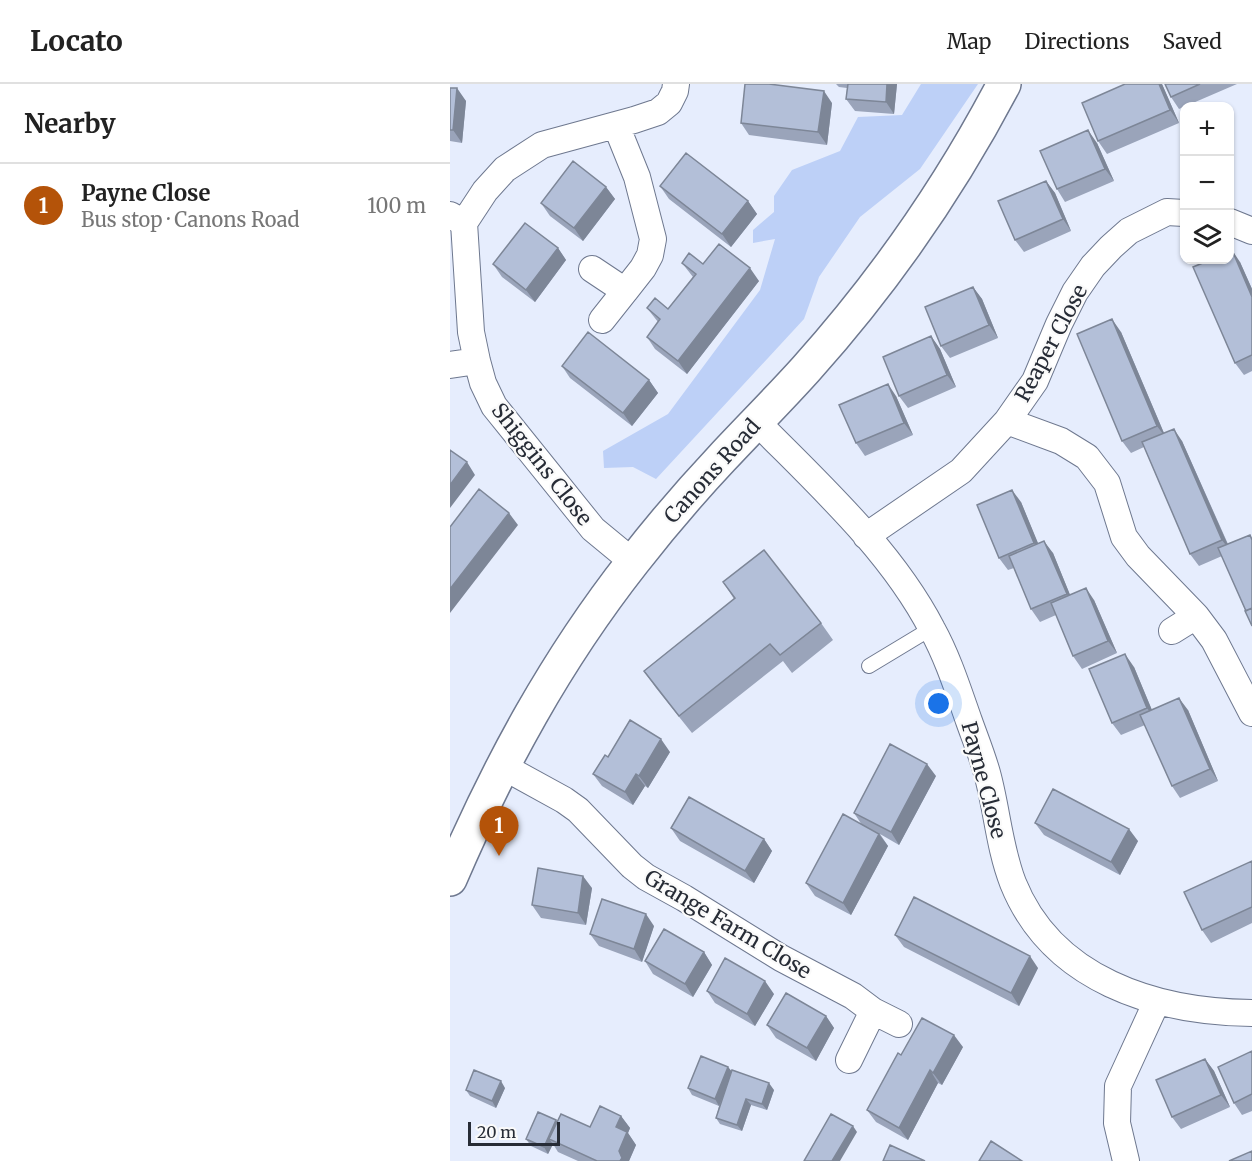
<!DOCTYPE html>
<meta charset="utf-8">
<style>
body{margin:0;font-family:Merriweather,serif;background:#f2f2f2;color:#222}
.controls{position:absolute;right:18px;top:18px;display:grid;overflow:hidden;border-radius:12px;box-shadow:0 2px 4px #0004}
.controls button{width:54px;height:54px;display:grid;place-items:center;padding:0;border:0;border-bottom:2px solid #e0e0e0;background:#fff;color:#222;font:30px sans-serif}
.scale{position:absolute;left:18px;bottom:15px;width:92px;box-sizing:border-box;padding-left:6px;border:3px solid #272c36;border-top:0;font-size:16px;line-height:21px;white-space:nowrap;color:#272c36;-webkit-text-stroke:4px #fafafa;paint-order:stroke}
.you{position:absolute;left:489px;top:620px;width:21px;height:21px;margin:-15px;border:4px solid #fff;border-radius:50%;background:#1a73e8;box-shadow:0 0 0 9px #1a73e833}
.badge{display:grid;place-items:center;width:39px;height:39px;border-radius:50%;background:#b45309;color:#fff;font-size:20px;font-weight:700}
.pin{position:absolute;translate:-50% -50px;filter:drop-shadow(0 2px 3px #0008)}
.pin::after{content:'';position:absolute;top:32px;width:21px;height:18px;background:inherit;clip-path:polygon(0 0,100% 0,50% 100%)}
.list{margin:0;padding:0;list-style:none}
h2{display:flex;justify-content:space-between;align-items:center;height:78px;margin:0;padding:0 24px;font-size:26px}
h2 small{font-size:20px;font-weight:400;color:#767676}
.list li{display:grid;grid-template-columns:39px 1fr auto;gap:18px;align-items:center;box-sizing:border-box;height:84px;padding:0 24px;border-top:2px solid #e0e0e0}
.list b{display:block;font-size:22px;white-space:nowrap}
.list p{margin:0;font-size:20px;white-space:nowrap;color:#767676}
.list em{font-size:20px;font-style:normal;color:#767676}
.icon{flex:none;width:33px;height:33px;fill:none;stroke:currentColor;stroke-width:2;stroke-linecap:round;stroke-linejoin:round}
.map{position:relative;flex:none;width:802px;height:1077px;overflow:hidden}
header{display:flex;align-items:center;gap:36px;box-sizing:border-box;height:84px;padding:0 30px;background:#fff;border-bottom:2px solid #e0e0e0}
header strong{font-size:28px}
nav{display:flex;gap:33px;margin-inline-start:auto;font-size:21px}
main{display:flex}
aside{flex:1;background:#fff}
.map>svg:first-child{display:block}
</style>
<header>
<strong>Locato</strong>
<nav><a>Map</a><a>Directions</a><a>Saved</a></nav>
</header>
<main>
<aside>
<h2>Nearby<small></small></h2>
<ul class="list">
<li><span class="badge">1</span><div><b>Payne Close</b><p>Bus stop · Canons Road</p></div><em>100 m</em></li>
</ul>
</aside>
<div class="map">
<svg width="802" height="1077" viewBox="0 0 802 1077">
<rect width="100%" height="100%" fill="#e6edfd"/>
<path fill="#bdd0f7" d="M 471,0 L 528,0 L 470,85 L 410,133 L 369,193 L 354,235 L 206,395 L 183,383 L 154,384 L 153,367 L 218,330 L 310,206 L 325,155 L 303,159 L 303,146 L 324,128 L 324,112 L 342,86 L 390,67 L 408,33 L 452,31 Z"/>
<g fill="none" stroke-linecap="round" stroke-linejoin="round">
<defs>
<path id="service" d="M 419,582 L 482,544"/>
<path id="minor" d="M 166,41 L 187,93 L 203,155 L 200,171 L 193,184 L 175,207
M 0,131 L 14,139 L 21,248 L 27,277 L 33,299 L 44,322 L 143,445 L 183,478
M 780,138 L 802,147
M 14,139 L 35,107 L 55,85 L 92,61 L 184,36 L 208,28 L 219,19 L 225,7 L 226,0
M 142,185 L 175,207 L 152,236
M 0,281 L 27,277
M 557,337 L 611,357 L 637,373 L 657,399 L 674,453 L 688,472 L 746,532
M 307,338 C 369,401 441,466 482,545 C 498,574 508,606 519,637 C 525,654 532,671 537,689 C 547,725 549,763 563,799 C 602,896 705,928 802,929
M 416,452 L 511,387 L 557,337 L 585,297 L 609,240 L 625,208 L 643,182 L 661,163 L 679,147 L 717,128 L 734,129
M 722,547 L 746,532 L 764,556 L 802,629
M 52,682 L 114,716 L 128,726 L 182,782 L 196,793 L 234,814 L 331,874 L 403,912 L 423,927
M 399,976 L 423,927 L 449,940
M 676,1077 L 667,1039 L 668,1002 L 707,917"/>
<path id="tertiary" d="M 0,795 C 49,681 106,576 183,478 C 211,442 241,407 272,374 C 300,344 329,315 356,285 C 434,198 500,103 554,0"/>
</defs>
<use href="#service" stroke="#6e788f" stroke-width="16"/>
<use href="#minor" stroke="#6e788f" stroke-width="28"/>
<use href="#tertiary" stroke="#6e788f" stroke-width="36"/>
<use href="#service" stroke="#fff" stroke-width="14"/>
<use href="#minor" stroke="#fff" stroke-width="26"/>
<use href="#tertiary" stroke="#fff" stroke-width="33"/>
</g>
<path fill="#9aa4ba" d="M 386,0 L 447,0 L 444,30 L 405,27 L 396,15 L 397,4 L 389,3 Z
M 675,0 L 712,0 L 729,39 L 657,70 L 648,57 Z
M 715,0 L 787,0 L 729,25 L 721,13 Z
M 0,4 L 16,17 L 12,59 L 0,57 Z
M 382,19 L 377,61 L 299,51 L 291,39 Z
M 647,59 L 664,97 L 615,118 L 607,105 Z
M 596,97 L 605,109 L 621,147 L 574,168 L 565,156 Z
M 210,102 L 298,117 L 307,130 L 281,163 L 219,115 Z
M 156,103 L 165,115 L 133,157 L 100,132 L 91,119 Z
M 108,164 L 116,176 L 85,218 L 52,193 L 43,180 Z
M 790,178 L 802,205 L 802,287 L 794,291 L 785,279 Z
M 232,179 L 253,180 L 309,197 L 237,290 L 205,265 L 197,253 L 208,238 L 197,224 L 218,225 L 243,193 Z
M 523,203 L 532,215 L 548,254 L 500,274 L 491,262 Z
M 671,248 L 714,349 L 732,357 L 778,460 L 800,451 L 802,454 L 802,542 L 772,472 L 749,482 L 740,470 L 694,363 L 681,369 L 672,357 Z
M 481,252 L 490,265 L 506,303 L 458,324 L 449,312 Z
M 112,282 L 199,296 L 208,309 L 182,342 L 120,294 Z
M 446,312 L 463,351 L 415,372 L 406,359 Z
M 571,418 L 588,460 L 603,469 L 620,511 L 644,516 L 667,569 L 632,585 L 623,572 L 606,531 L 590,538 L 581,525 L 564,484 L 558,486 L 549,474 Z
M 273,498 L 371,539 L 383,556 L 342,589 L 333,577 L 242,649 L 206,604 L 194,587 L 284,515 Z
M 684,583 L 702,626 L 738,626 L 768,697 L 730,714 L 722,702 L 695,641 L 671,651 L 662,639 Z
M 220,668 L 198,704 L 195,702 L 183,721 L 152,702 L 143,690 L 158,673 Z
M 486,692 L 449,761 L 430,750 L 438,762 L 401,831 L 365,812 L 356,799 L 412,741 L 404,729 Z
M 585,739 L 688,757 L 670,791 L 594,751 Z
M 221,744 L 314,755 L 322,767 L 304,799 L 230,757 Z
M 802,777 L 802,839 L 761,859 L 752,846 Z
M 142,804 L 136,841 L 91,834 L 82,821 Z
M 204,842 L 192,878 L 149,862 L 140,850 Z
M 445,851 L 588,884 L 569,922 L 454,863 Z
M 254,868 L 262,881 L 243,913 L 203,890 L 195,877 Z
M 257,907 L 324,910 L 305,942 L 265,919 Z
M 376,932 L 384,944 L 366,977 L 326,954 L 317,941 Z
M 513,963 L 492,1001 L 488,999 L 458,1056 L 426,1038 L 417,1026 L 451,971 Z
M 802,967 L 802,1027 L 792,1031 L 784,1019 Z
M 755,975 L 764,987 L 780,1023 L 731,1045 L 722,1033 Z
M 278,983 L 282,988 L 324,1006 L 317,1026 L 301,1021 L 292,1047 L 270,1040 L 266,1034 L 269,1022 L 242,1011 L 238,1004 Z
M 55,1004 L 46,1024 L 20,1012 L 16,1006 Z
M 171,1032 L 180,1044 L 178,1049 L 186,1061 L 179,1077 L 128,1077 L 108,1068 L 103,1060 L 98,1070 L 81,1062 L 76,1055 L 106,1036 L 107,1038 L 140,1043 Z"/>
<path fill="#7d8697" d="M 437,0 L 447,0 L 444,30 L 436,18 Z
M 709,0 L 712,0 L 729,39 L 720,26 Z
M 7,4 L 16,17 L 12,59 L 3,46 Z
M 374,7 L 382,19 L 377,61 L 368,48 Z
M 638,46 L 647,59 L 664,97 L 655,85 Z
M 596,97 L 605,109 L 621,147 L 613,135 Z
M 156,103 L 165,115 L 133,157 L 124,144 Z
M 298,117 L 307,130 L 281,163 L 272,150 Z
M 108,164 L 116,176 L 85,218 L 76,206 Z
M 782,166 L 790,178 L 802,205 L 802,213 Z
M 300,184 L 309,197 L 237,290 L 228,277 Z
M 523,203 L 532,215 L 548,254 L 539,241 Z
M 662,235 L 671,248 L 716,354 L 707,342 Z
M 481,252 L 490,265 L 506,303 L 497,291 Z
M 199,296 L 208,309 L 182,342 L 173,329 Z
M 438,300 L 446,312 L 463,351 L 454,339 Z
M 724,345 L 732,357 L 781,468 L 772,456 Z
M 17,378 L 25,391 L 0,424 L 0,401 Z
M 562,406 L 571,418 L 593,471 L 584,459 Z
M 59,429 L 68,441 L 0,529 L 0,505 Z
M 594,457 L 603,469 L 625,523 L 617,510 Z
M 636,504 L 644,516 L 667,569 L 658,557 Z
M 675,570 L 684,583 L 706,636 L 697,624 Z
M 729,614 L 738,626 L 768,697 L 760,685 Z
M 211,655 L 220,668 L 198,704 L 189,692 Z
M 477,680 L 486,692 L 449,761 L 441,748 Z
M 186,690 L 195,702 L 183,721 L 175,708 Z
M 679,745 L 688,757 L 670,791 L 661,778 Z
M 429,750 L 438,762 L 401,831 L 393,819 Z
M 314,755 L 322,767 L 304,799 L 295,787 Z
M 133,792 L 142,804 L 136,841 L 128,829 Z
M 196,830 L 204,842 L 192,878 L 184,865 Z
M 254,868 L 262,881 L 243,913 L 235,900 Z
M 580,872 L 588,884 L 569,922 L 561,909 Z
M 315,897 L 324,910 L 305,942 L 297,930 Z
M 376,932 L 384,944 L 366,977 L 357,964 Z
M 504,951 L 513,963 L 492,1001 L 483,989 Z
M 755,975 L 764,987 L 780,1023 L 771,1011 Z
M 278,983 L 283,989 L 269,1022 L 265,1015 Z
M 480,986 L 488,999 L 458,1056 L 449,1044 Z
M 51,997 L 55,1004 L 46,1024 L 42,1017 Z
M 319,999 L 324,1006 L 317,1026 L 312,1020 Z
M 296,1015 L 301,1021 L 292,1047 L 287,1041 Z
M 171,1032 L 180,1044 L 178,1049 L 186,1061 L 179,1077 L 170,1077 L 166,1043 Z
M 106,1036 L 111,1042 L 99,1055 L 103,1060 L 98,1070 L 94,1063 Z
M 403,1042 L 407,1048 L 390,1077 L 382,1077 Z"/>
<path fill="#b3bfd8" stroke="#7d8697" stroke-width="1.5" d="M 295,0 L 319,0 L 374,7 L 368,48 L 291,39 Z
M 398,0 L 437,0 L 436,18 L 396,15 Z
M 675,0 L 709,0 L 720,26 L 648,57 L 632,19 Z
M 715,0 L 750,0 L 721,13 Z
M 0,4 L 7,4 L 3,46 L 0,46 Z
M 638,46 L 655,85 L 607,105 L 590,67 Z
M 236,69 L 298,117 L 272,150 L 210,102 Z
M 123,77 L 156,103 L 124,144 L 91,119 Z
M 596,97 L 613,135 L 565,156 L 548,117 Z
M 75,139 L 108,164 L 76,206 L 43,180 Z
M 269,160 L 300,184 L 228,277 L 197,253 L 210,235 L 197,224 L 205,214 L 218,225 L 246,190 L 232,179 L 239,169 L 253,180 Z
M 782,166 L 802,213 L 802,271 L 785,279 L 743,183 L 760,176 L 780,176 L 780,167 Z
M 523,203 L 539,241 L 491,262 L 475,223 Z
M 662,235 L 707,342 L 672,357 L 627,250 Z
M 138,248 L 199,296 L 173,329 L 112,282 Z
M 481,252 L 497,291 L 449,312 L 433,273 Z
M 438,300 L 454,339 L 406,359 L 389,321 Z
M 724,345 L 772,456 L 740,470 L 692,358 Z
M 0,366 L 17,378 L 0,401 Z
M 29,405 L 59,429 L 0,505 L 0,443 Z
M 562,406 L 584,459 L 549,474 L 527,421 Z
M 800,451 L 802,456 L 802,524 L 796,527 L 768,464 Z
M 594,457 L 617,510 L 581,525 L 559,472 Z
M 314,466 L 371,539 L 330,571 L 320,560 L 229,632 L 194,587 L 285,514 L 273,498 Z
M 636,504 L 658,557 L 623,572 L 601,519 Z
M 802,524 L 802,542 L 795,527 Z
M 675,570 L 697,624 L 662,639 L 639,585 Z
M 729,614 L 760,685 L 722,702 L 690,631 Z
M 180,636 L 211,655 L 189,692 L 186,690 L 175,708 L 143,690 L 155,671 L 158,673 Z
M 440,660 L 477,680 L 441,748 L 404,729 Z
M 603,705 L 679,745 L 661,778 L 585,739 Z
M 239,713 L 314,755 L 295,787 L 221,744 Z
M 393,730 L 429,750 L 393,819 L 356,799 Z
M 802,777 L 802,823 L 752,846 L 734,808 Z
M 88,784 L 133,792 L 128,829 L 82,821 Z
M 464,813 L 580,872 L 561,909 L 445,851 Z
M 152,815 L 196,830 L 184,865 L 140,850 Z
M 214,845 L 254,868 L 235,900 L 195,877 Z
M 275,874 L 315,897 L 297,930 L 257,907 Z
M 336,909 L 376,932 L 357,964 L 317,941 Z
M 472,934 L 504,951 L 483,989 L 480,986 L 449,1044 L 417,1026 L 448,969 L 451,971 Z
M 802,967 L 802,1010 L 784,1019 L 768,983 Z
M 251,972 L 278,983 L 265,1015 L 238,1004 Z
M 755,975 L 771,1011 L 722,1033 L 706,996 Z
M 24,986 L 51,997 L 42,1017 L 16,1006 Z
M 282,986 L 319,999 L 312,1020 L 296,1015 L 287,1041 L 266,1034 Z
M 150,1022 L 171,1032 L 166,1043 L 177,1048 L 169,1067 L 172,1074 L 170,1077 L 147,1077 L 99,1055 L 111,1030 L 140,1043 Z
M 88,1028 L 106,1036 L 94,1063 L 76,1055 Z
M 381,1030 L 403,1042 L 382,1077 L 354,1077 Z
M 541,1057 L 572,1077 L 529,1077 Z
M 440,1061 L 475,1077 L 433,1077 Z
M 802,1067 L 802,1077 L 779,1077 Z"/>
<g text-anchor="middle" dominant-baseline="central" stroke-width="4.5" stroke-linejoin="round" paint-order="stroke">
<g font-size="21" fill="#272c36" stroke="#fafafa">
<text transform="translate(601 259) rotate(-62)">Reaper Close</text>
<text transform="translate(92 380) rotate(52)">Shiggins Close</text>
<text transform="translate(262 387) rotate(-48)">Canons Road</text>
<text transform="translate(534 696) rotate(75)">Payne Close</text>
<text transform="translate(278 840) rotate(31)">Grange Farm Close</text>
</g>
</g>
</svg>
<div class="controls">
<button>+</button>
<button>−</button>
<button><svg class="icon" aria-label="layers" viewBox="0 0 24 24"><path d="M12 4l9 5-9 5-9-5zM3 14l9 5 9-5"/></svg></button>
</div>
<div class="scale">20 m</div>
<div class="you"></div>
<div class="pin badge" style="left:49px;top:772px">1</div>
</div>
</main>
